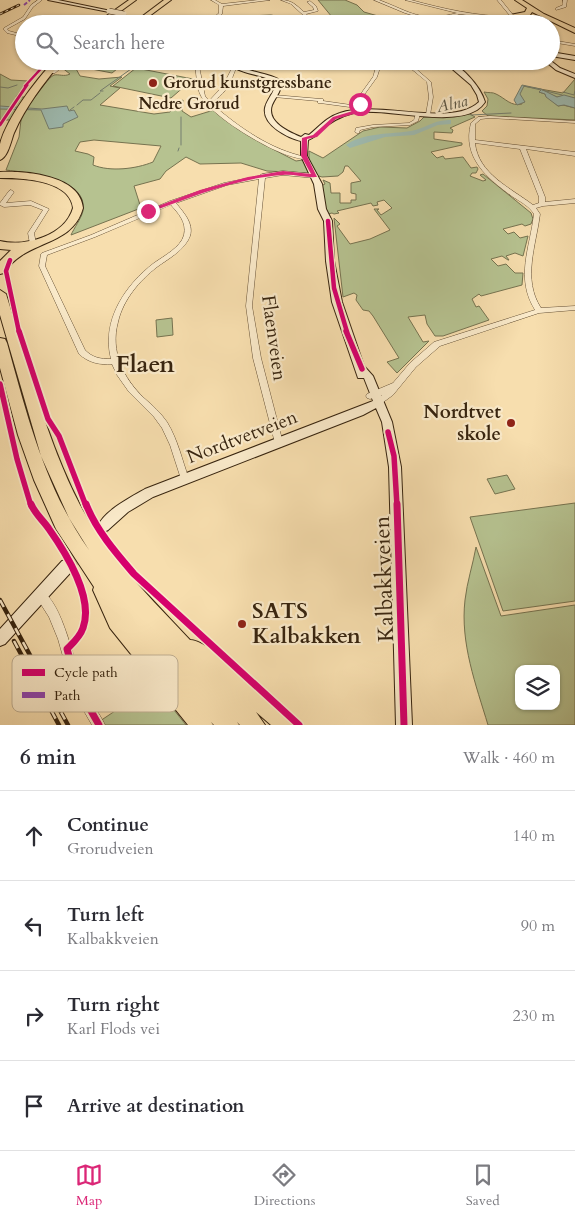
<!DOCTYPE html>
<meta charset="utf-8">
<style>
body{margin:0;font-family:Cardo,serif;background:#f2f2f3;color:#2b2b33}
.controls{position:absolute;right:15px;bottom:15px;display:grid;overflow:hidden;border-radius:10px;box-shadow:0 1px 4px #0004}
.controls button{width:45px;height:45px;display:grid;place-items:center;padding:0;border:0;border-bottom:1px solid #e1e1e2;background:#fff;color:#2b2b33;font:25px sans-serif}
.stop{position:absolute;width:15px;height:15px;margin:-11px;border:4px solid #db2777;border-radius:50%;background:#fff}
.stop.end{background:#db2777;border-color:#fff;box-shadow:0 1px 5px #0008}
.list{margin:0;padding:0;list-style:none}
h2{display:flex;justify-content:space-between;align-items:center;height:65px;margin:0;padding:0 20px;font-size:21px}
h2 small{font-size:16px;font-weight:400;color:#7c7c81}
.list li{display:grid;grid-template-columns:32px 1fr auto;gap:15px;align-items:center;box-sizing:border-box;height:90px;padding:0 20px;border-top:1px solid #e1e1e2}
.list b{display:block;font-size:19px;white-space:nowrap}
.list p{margin:0;font-size:16px;white-space:nowrap;color:#7c7c81}
.list em{font-size:16px;font-style:normal;color:#7c7c81}
.icon{flex:none;width:28px;height:28px;fill:none;stroke:currentColor;stroke-width:2;stroke-linecap:round;stroke-linejoin:round}
.map{position:relative;flex:none;width:575px;height:725px;overflow:hidden}
.search{position:absolute;background:#fff;box-shadow:0 1px 4px #0004;left:15px;right:15px;top:15px;height:55px;display:flex;align-items:center;gap:12px;box-sizing:border-box;padding:0 18px;border-radius:28px;color:#7c7c81;font-size:19px}
.sheet{height:425px;background:#fff}
nav{display:flex;justify-content:space-around;align-items:center;box-sizing:border-box;height:70px;border-top:1px solid #e1e1e2;background:#fff;font-size:14px;color:#7c7c81}
nav a{display:grid;justify-items:center;gap:2px}
nav .on{color:#db2777}
.map>svg:first-child{display:block}
</style>
<div class="map">
<svg width="575" height="725" viewBox="0 0 575 725">
<rect width="100%" height="100%" fill="#f7deae"/>
<filter id="stains"><feTurbulence type="fractalNoise" baseFrequency=".004" numOctaves="4"/><feColorMatrix values="0 0 0 0 .2 0 0 0 0 .09 0 0 0 0 .02 0 0 0 .5 -.17"/></filter>
<radialGradient id="worn" r=".72"><stop offset=".6" stop-color="#630" stop-opacity="0"/><stop offset="1" stop-color="#630" stop-opacity=".3"/></radialGradient>
<path fill="#b6c290" stroke="#767350" fill-rule="evenodd" d="M 318,0 L 345,0 L 357,5 L 364,12 L 406,24 L 369,24 L 332,17 Z
M 271,15 L 281,17 L 285,20 L 284,24 L 211,24 L 219,18 L 240,21 L 248,16 Z
M 69,61 L 72,61 L 68,65 L 75,67 L 80,76 L 99,79 L 122,77 L 110,86 L 120,88 L 100,105 L 154,114 L 170,112 L 177,103 L 183,100 L 182,111 L 191,117 L 214,110 L 263,144 L 296,161 L 309,159 L 309,151 L 323,158 L 363,131 L 380,127 L 407,128 L 420,121 L 424,117 L 470,114 L 475,117 L 450,128 L 453,130 L 452,133 L 434,132 L 434,139 L 462,143 L 462,145 L 431,152 L 437,158 L 443,156 L 445,159 L 463,157 L 471,168 L 477,167 L 478,169 L 476,173 L 472,173 L 470,176 L 483,181 L 486,180 L 480,175 L 483,174 L 531,213 L 533,219 L 531,224 L 525,226 L 522,224 L 503,229 L 508,234 L 514,232 L 520,238 L 528,236 L 523,256 L 515,253 L 506,256 L 509,260 L 508,260 L 502,256 L 491,259 L 498,266 L 506,264 L 515,273 L 523,273 L 522,285 L 481,296 L 479,294 L 472,299 L 476,307 L 479,306 L 489,320 L 443,336 L 435,336 L 427,324 L 425,315 L 408,317 L 423,342 L 429,341 L 397,373 L 387,362 L 399,358 L 373,316 L 369,311 L 363,310 L 356,300 L 357,295 L 354,293 L 343,297 L 334,218 L 340,224 L 337,226 L 350,244 L 370,239 L 390,230 L 374,209 L 379,209 L 377,210 L 381,215 L 392,208 L 384,200 L 377,202 L 378,205 L 373,206 L 371,203 L 337,211 L 339,213 L 334,214 L 332,213 L 328,214 L 325,206 L 321,186 L 325,184 L 323,180 L 330,183 L 331,193 L 340,193 L 340,203 L 351,203 L 351,200 L 356,200 L 356,194 L 351,193 L 351,183 L 361,181 L 348,166 L 345,166 L 343,172 L 338,176 L 322,177 L 309,173 L 267,171 L 241,163 L 200,164 L 186,157 L 166,171 L 160,179 L 134,186 L 141,208 L 71,235 C 74,228 81,219 83,211 C 89,178 27,173 6,170 L 19,137 L 21,120 L 0,120 L 0,74 L 11,80 L 28,81 L 16,97 L 35,97 C 39,92 49,77 54,75 C 59,74 64,77 70,74 L 61,67 ZM 94,140 L 161,146 L 153,162 C 136,169 110,172 93,165 L 94,157 L 88,154 L 75,151 L 80,142 Z
M 83,61 L 127,61 L 112,73 L 76,66 Z
M 136,68 L 193,79 L 171,98 L 113,86 Z
M 575,79 L 575,98 L 557,97 L 542,91 L 539,92 L 545,94 L 558,106 L 563,105 L 575,108 L 575,120 L 488,116 L 482,111 L 487,106 L 488,99 L 484,92 C 488,93 493,92 496,94 C 505,98 511,107 522,104 L 519,94 L 523,86 L 563,93 Z
M 172,318 L 173,335 L 157,337 L 156,320 Z
M 507,475 L 515,489 L 495,494 L 487,479 Z
M 575,503 L 575,601 L 503,611 L 470,517 Z
M 476,547 L 501,616 L 575,605 L 575,725 L 488,725 C 476,685 460,643 465,600 C 467,582 473,564 476,547 ZM 519,669 L 556,669 L 556,706 L 519,706 Z
M 154,685 L 186,725 L 94,725 Z"/>
<path fill="#9ebbb1" stroke="#757f70" d="M 522,85 L 541,89 L 557,97 L 564,95 L 575,98 L 575,108 L 564,105 L 558,106 L 546,97 L 545,94 L 539,92 L 541,90 L 524,86 L 520,94 L 525,102 L 517,105 L 514,100 Z
M 0,106 L 42,109 L 67,106 L 69,111 L 74,110 L 78,117 L 63,124 L 63,127 L 49,129 L 41,110 L 0,109 Z"/>
<g fill="none" stroke-linecap="round" stroke-linejoin="round">
<path stroke="#757f70" stroke-width="1" d="M 138,64 L 142,61
M 0,87 L 8,88 L 17,85
M 542,90 L 562,95
M 103,91 L 100,91 L 131,69
M 563,92 L 574,95 L 575,91
M 77,105 L 83,100 L 91,100 L 100,93
M 70,110 L 74,107
M 471,115 L 511,113
M 181,117 L 181,145
M 178,151 L 179,148"/>
<path fill="#9ebbb1" fill-rule="evenodd" d="M 448,120 L 451,120 L 451,124 L 438,125 L 414,135 L 385,137 L 350,148 L 346,145 C 362,133 391,134 411,131 C 424,129 431,121 448,120 Z"/>
<path stroke="#d1b98e" stroke-width="14" stroke-dasharray="14 7" stroke-linecap="butt" d="M 67,566 L 104,526"/>
<defs>
<path id="street" d="M 38,0 L 42,0 L 33,7 L 25,19 L 7,29 L 9,31 L 24,35 L 24,37 L 7,33 L 4,30 L 4,28 L 23,17 L 31,5 Z
M 211,0 L 215,0 L 222,4 L 258,0 L 270,0 L 223,6 L 222,14 L 211,24 L 206,24 L 219,13 L 219,5 Z
M 281,0 C 292,0 296,5 304,12 L 314,10 L 313,7 L 307,2 L 310,1 L 316,6 L 318,11 L 306,14 L 317,24 L 313,24 L 291,4 Z
M 374,0 L 379,0 C 411,12 421,23 457,13 L 405,0 L 411,0 C 444,9 476,16 511,17 L 497,0 L 501,0 L 517,20 L 515,21 L 512,19 L 486,18 L 460,14 L 445,19 L 433,20 L 424,19 L 405,13 Z
M 563,0 L 567,0 L 566,7 L 556,10 L 556,8 L 563,5 Z
M 141,18 L 144,19 L 139,24 L 134,24 Z
M 551,40 L 575,44 L 575,46 L 551,42 Z
M 64,61 L 69,61 L 55,73 L 51,73 L 51,71 Z
M 194,61 L 198,61 L 205,96 L 209,101 L 223,86 L 232,68 L 237,66 C 235,70 233,76 231,81 C 227,90 219,98 211,103 C 238,127 271,150 306,157 L 306,159 C 282,160 211,117 201,96 C 196,87 197,72 194,61 Z
M 378,61 L 382,61 L 377,77 L 364,95 L 361,111 L 357,111 L 357,108 L 320,103 L 318,103 L 318,101 L 274,97 L 272,96 L 274,95 L 321,99 L 323,99 L 323,101 L 358,106 L 360,95 L 373,77 Z
M 402,61 L 407,61 L 431,82 L 433,97 L 430,115 L 426,114 L 429,97 L 427,82 Z
M 416,113 L 420,114 L 418,121 L 410,125 L 373,127 L 360,130 L 359,133 L 357,133 L 355,132 L 356,128 L 373,125 L 409,123 L 414,120 Z
M 490,116 L 575,121 L 575,123 L 490,118 L 481,119 L 475,124 L 475,140 L 575,152 L 575,156 L 526,149 L 545,197 L 545,202 L 575,199 L 575,203 L 543,206 L 536,208 L 540,214 C 536,246 522,279 541,308 L 575,306 L 575,310 L 539,313 L 440,346 L 416,367 L 393,395 L 378,406 L 375,407 L 372,406 L 371,404 L 372,402 L 382,395 L 370,399 L 367,398 L 366,396 L 367,394 L 393,383 L 410,363 L 434,342 L 535,310 C 515,278 530,248 534,214 C 529,206 521,202 513,197 C 487,178 462,158 471,123 L 478,117 ZM 475,143 L 520,149 L 539,197 L 539,203 L 533,205 C 511,188 478,174 475,143 Z
M 283,171 L 315,174 L 318,176 L 315,178 L 283,175 L 265,178 L 252,306 L 261,358 L 283,443 L 282,446 L 279,447 L 276,446 L 275,443 L 253,358 L 246,306 L 259,179 L 227,185 L 176,203 C 183,212 194,223 190,236 C 185,250 168,259 157,267 C 139,281 123,300 118,322 C 110,351 123,378 144,398 C 152,405 161,413 167,422 C 178,440 182,460 189,479 L 188,482 L 185,483 L 182,482 L 181,479 L 170,445 L 162,428 L 154,417 L 129,392 L 117,375 L 112,364 C 100,365 89,363 79,354 L 39,266 L 41,254 L 42,253 L 91,235 L 170,201 L 224,183 L 259,176 L 262,174 ZM 171,205 C 178,213 187,222 184,235 C 181,247 164,256 154,263 C 125,285 101,321 111,359 C 100,359 93,358 85,350 L 45,266 L 47,255 L 95,237 Z
M 11,190 L 14,192 L 6,203 L 31,201 L 49,209 L 34,233 L 36,244 L 35,245 L 33,246 L 30,244 L 28,233 L 43,210 L 30,205 L 4,207 L 0,205 L 0,203 L 9,191 Z
M 40,590 C 63,600 74,665 84,688 C 89,701 99,712 105,725 L 92,725 L 81,706 L 72,688 L 58,639 L 49,617 L 35,595 L 36,591 Z"/>
<path id="secondary" d="M 48,0 L 58,0 L 111,11 L 109,12 Z
M 120,15 L 170,22 L 172,24 L 159,24 L 122,17 Z
M 516,19 L 518,20 L 520,24 L 515,24 L 513,21 Z
M 551,52 L 575,56 L 575,60 L 551,56 Z
M 226,61 C 233,61 235,64 241,67 C 254,73 268,73 280,80 C 283,90 276,96 272,105 C 266,122 289,132 301,137 L 305,134 L 309,135 C 319,127 327,117 340,113 C 379,100 452,128 479,102 L 477,95 L 471,85 L 443,61 C 459,61 481,87 485,102 C 483,105 480,108 477,110 C 451,126 393,110 362,112 C 348,113 337,118 326,126 C 320,132 316,137 308,140 L 307,156 L 322,184 L 326,209 L 332,221 L 334,261 L 342,302 L 364,366 L 373,376 L 392,422 L 401,467 L 412,725 L 396,725 L 389,467 L 382,422 L 376,408 L 363,415 L 153,497 L 128,512 L 108,530 L 104,532 L 100,530 L 98,526 C 104,511 131,497 145,489 L 373,401 L 364,378 L 358,378 L 357,375 L 332,302 L 326,261 L 324,221 L 318,209 L 314,184 L 301,156 L 301,141 C 288,138 262,125 265,108 C 267,98 276,92 275,82 C 259,73 239,75 226,61 Z
M 545,61 L 551,61 L 560,68 L 575,74 L 575,78 L 556,70 Z
M 67,560 L 72,561 L 73,566 L 72,571 L 5,644 L 0,646 L 0,629 L 62,561 Z"/>
<path id="highway" d="M 129,0 L 136,0 L 103,24 L 95,24 Z
M 164,0 L 171,0 L 144,20 L 140,20 L 140,18 Z
M 515,0 L 522,0 L 544,14 L 575,28 L 575,33 L 532,12 L 530,15 L 510,17 L 510,15 L 525,12 L 527,8 Z
M 54,61 L 62,61 C 43,84 26,106 14,133 C 11,141 8,157 0,160 C 0,155 0,149 0,144 C 6,119 36,80 54,61 Z
M 0,172 C 25,171 80,175 83,208 C 72,248 25,239 4,273 L 0,274 L 0,261 L 11,250 L 0,249 L 0,241 C 25,247 65,236 73,208 C 70,180 22,178 0,178 Z
M 0,290 L 6,294 C 28,365 46,439 80,505 C 107,556 151,598 190,640 C 209,639 277,703 294,718 L 298,725 L 271,725 L 256,712 L 265,725 L 240,725 L 237,722 L 239,725 L 214,725 L 211,722 L 213,725 L 188,725 L 110,628 L 93,590 L 94,587 L 56,529 L 34,480 L 18,435 L 0,368 L 0,338 L 5,339 L 7,343 C 27,415 45,488 89,550 L 69,518 L 41,456 L 0,315 Z"/>
</defs>
<use href="#street" stroke="#675237" stroke-width="1"/>
<use href="#secondary" stroke="#37240f" stroke-width="2"/>
<use href="#highway" stroke="#37240f" stroke-width="2"/>
<use href="#street" fill="#faeaca" fill-rule="evenodd"/>
<use href="#secondary" fill="#faeaca" fill-rule="evenodd"/>
<use href="#highway" fill="#f7deae" fill-rule="evenodd"/>
<defs>
<path id="rail-far1" d="M 0,14 L 19,5"/>
<path id="rail" d="M 0,600 L 68,725
M 14,641 L 59,725"/>
</defs>
<use href="#rail-far1" stroke="#37240f" stroke-width="2.5"/>
<use href="#rail" stroke="#37240f" stroke-width="4.5"/>
<use href="#rail-far1" stroke="#faeaca" stroke-width="1" stroke-dasharray="3" stroke-linecap="butt"/>
<use href="#rail" stroke="#faeaca" stroke-width="2.5" stroke-dasharray="8" stroke-linecap="butt"/>
<defs>
<path id="secondary-bridge" d="M 109,11 L 124,14"/>
</defs>
<use href="#secondary-bridge" stroke="#37240f" stroke-width="6" stroke-linecap="butt"/>
<use href="#secondary-bridge" stroke="#faeaca" stroke-width="5"/>
<path stroke="#8e44ad" stroke-width="2" stroke-dasharray="4 2" stroke-linecap="butt" d="M 24,5 L 30,0"/>
<defs>
<path id="cycleway-far4" d="M 25,86 L 48,61"/>
<path id="cycleway-far3" d="M 0,125 L 27,85"/>
<path id="cycleway-far2" d="M 328,221 L 334,288 L 347,332
M 10,260 L 6,271 L 19,332"/>
<path id="cycleway-far1" d="M 19,331 L 48,419 L 59,436 L 86,506
M 346,331 L 362,369
M 0,384 L 17,459 L 31,506
M 388,432 L 394,456 L 397,506"/>
<path id="cycleway" d="M 31,504 C 35,514 43,520 49,529 C 66,553 94,598 83,628 C 80,637 73,643 67,649 L 78,688 L 99,725
M 86,504 C 96,530 116,553 134,574 L 299,725
M 397,504 L 404,725"/>
</defs>
<use href="#cycleway-far4" stroke="#faeaca" stroke-width="4.5"/>
<use href="#cycleway-far3" stroke="#faeaca" stroke-width="5"/>
<use href="#cycleway-far2" stroke="#faeaca" stroke-width="7"/>
<use href="#cycleway-far1" stroke="#faeaca" stroke-width="9"/>
<use href="#cycleway" stroke="#faeaca" stroke-width="10"/>
<use href="#cycleway-far4" stroke="#d6006c" stroke-width="2.5"/>
<use href="#cycleway-far3" stroke="#d6006c" stroke-width="3"/>
<use href="#cycleway-far2" stroke="#d6006c" stroke-width="4.5"/>
<use href="#cycleway-far1" stroke="#d6006c" stroke-width="5.5"/>
<use href="#cycleway" stroke="#d6006c" stroke-width="7"/>
</g>
<path fill="#db2777" d="M 360,102 L 362,104 L 361,112 L 336,119 L 317,137 L 307,139 L 307,156 L 317,177 C 306,178 294,174 283,175 C 237,178 192,197 150,212 L 145,211 L 200,190 L 248,177 L 283,171 L 311,174 L 301,156 L 302,138 L 313,135 L 333,117 L 356,110 L 357,104 Z"/>
<g fill="#8f2418" stroke="#faeaca" stroke-width="2">
<circle cx="153" cy="83" r="5"/>
<circle cx="511" cy="423" r="5"/>
<circle cx="242" cy="624" r="5"/>
</g>
<g text-anchor="middle" dominant-baseline="central" stroke-width="4.5" stroke-linejoin="round" paint-order="stroke">
<g font-size="16" font-weight="bold" fill="#37240f" stroke="#faeaca" text-anchor="start">
<text x="163" y="83">Grorud kunstgressbane</text>
</g>
<g font-size="16" font-weight="bold" fill="#37240f" stroke="#faeaca">
<text x="189" y="104">Nedre Grorud</text>
</g>
<g font-size="16" font-style="italic" fill="#565140" stroke="#faeaca">
<text transform="translate(452 104) rotate(-12)">Alna</text>
</g>
<g font-size="19" fill="#37240f" stroke="#faeaca">
<text transform="translate(274 338) rotate(82)">Flaenveien</text>
<text transform="translate(242 437) rotate(-21)">Nordtvetveien</text>
</g>
<g font-size="19" font-weight="bold" fill="#37240f" stroke="#faeaca" text-anchor="end">
<text x="501" y="412">Nordtvet<tspan x="501" dy="22">skole</tspan></text>
</g>
<g font-size="22" fill="#37240f" stroke="#faeaca">
<text transform="translate(384 579) rotate(-92)">Kalbakkveien</text>
</g>
<g font-size="22" font-weight="bold" fill="#37240f" stroke="#faeaca" text-anchor="start">
<text x="252" y="611">SATS<tspan x="252" dy="25">Kalbakken</tspan></text>
</g>
<g font-size="24" font-weight="bold" fill="#37240f" stroke="#faeaca">
<text x="145" y="364">Flaen</text>
</g>
</g>
<rect x="12" y="655" width="166" height="57" rx="8" fill="#faeaca" stroke="#c0af92" stroke-width="1"/>
<rect x="22" y="669" width="23" height="7" fill="#d6006c"/>
<rect x="22" y="692" width="23" height="6" fill="#8e44ad"/>
<g font-size="14" fill="#37240f">
<text x="54" y="677">Cycle path</text>
<text x="54" y="700">Path</text>
</g>
<rect width="100%" height="100%" filter="url(#stains)"/>
<rect width="100%" height="100%" fill="url(#worn)"/>
</svg>
<div class="controls">
<button><svg class="icon" aria-label="layers" viewBox="0 0 24 24"><path d="M12 4l9 5-9 5-9-5zM3 14l9 5 9-5"/></svg></button>
</div>
<div class="stop" style="left:360px;top:104px"></div>
<div class="stop end" style="left:148px;top:211px"></div>
<div class="search"><svg class="icon" aria-label="search" viewBox="0 0 24 24"><circle cx="10" cy="10" r="6"/><path d="M15 15l6 6"/></svg>Search here</div>
</div>
<section class="sheet">
<h2>6 min<small>Walk · 460 m</small></h2>
<ul class="list">
<li><svg class="icon" aria-label="ahead" viewBox="0 0 24 24"><path d="M12 20V5M6 11l6-6 6 6"/></svg><div><b>Continue</b><p>Grorudveien</p></div><em>140 m</em></li>
<li><svg class="icon" aria-label="left" viewBox="0 0 24 24"><path d="M17 20v-9H6M10 6l-5 5 5 5"/></svg><div><b>Turn left</b><p>Kalbakkveien</p></div><em>90 m</em></li>
<li><svg class="icon" aria-label="right" viewBox="0 0 24 24"><path d="M7 20v-9h11M14 6l5 5-5 5"/></svg><div><b>Turn right</b><p>Karl Flods vei</p></div><em>230 m</em></li>
<li><svg class="icon" aria-label="arrive" viewBox="0 0 24 24"><path d="M6 21V4h12l-3 4 3 4H6"/></svg><div><b>Arrive at destination</b></div></li>
</ul>
</section>
<nav>
<a class="on"><svg class="icon" aria-label="map" viewBox="0 0 24 24"><path d="M3 6l6-2 6 2 6-2v14l-6 2-6-2-6 2zM9 4v14M15 6v14"/></svg>Map</a>
<a><svg class="icon" aria-label="directions" viewBox="0 0 24 24"><path d="M12 3l9 9-9 9-9-9zM9 14v-3h6M13 9l2 2-2 2"/></svg>Directions</a>
<a><svg class="icon" aria-label="saved" viewBox="0 0 24 24"><path d="M7 4h10v16l-5-4-5 4z"/></svg>Saved</a>
</nav>
